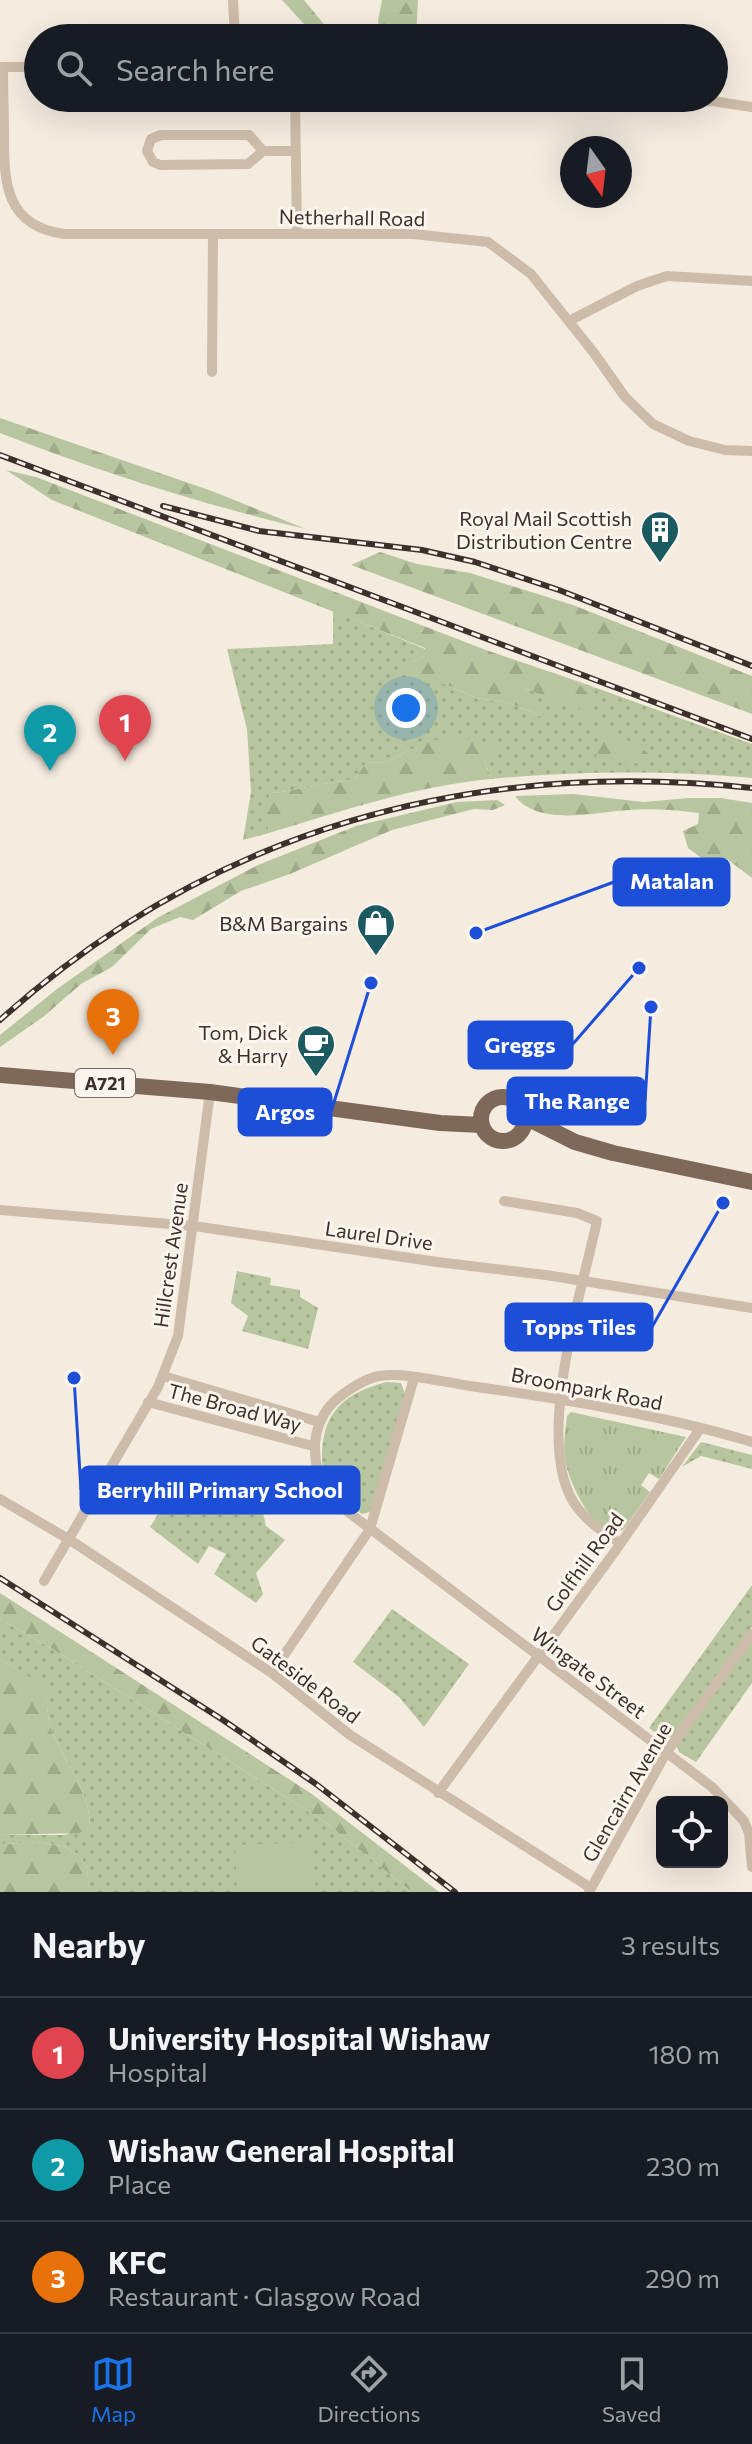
<!DOCTYPE html>
<meta charset="utf-8">
<style>
body{margin:0;font-family:Commissioner,sans-serif;background:#242831;color:#f1f3f6}
.controls{position:absolute;right:24px;bottom:24px;display:grid;overflow:hidden;border-radius:12px;box-shadow:0 8px 32px #0002}
.controls button{width:72px;height:72px;display:grid;place-items:center;padding:0;border:0;border-bottom:2px solid #363941;background:#171b24;color:#f1f3f6;font:40px sans-serif}
.compass{position:absolute;left:560px;top:136px;width:72px;height:72px;border-radius:50%;background:#171b24;box-shadow:0 8px 32px #0002;rotate:166deg}
.you{position:absolute;left:406px;top:708px;width:28px;height:28px;margin:-20px;border:6px solid #fff;border-radius:50%;background:#1a73e8;box-shadow:0 0 0 12px #1a73e833}
.badge{display:grid;place-items:center;width:52px;height:52px;border-radius:50%;background:#1a73e8;color:#fff;font-size:26px;font-weight:700}
.pin{position:absolute;translate:-50% -66px;filter:drop-shadow(0 2px 4px #0008)}
.pin::after{content:'';position:absolute;top:42px;width:28px;height:24px;background:inherit;clip-path:polygon(0 0,100% 0,50% 100%)}
.list{margin:0;padding:0;list-style:none}
h2{display:flex;justify-content:space-between;align-items:center;height:104px;margin:0;padding:0 32px;font-size:34px}
h2 small{font-size:26px;font-weight:400;color:#9ea1a6}
.list li{display:grid;grid-template-columns:52px 1fr auto;gap:24px;align-items:center;box-sizing:border-box;height:112px;padding:0 32px;border-top:2px solid #363941}
.list b{display:block;font-size:30px;white-space:nowrap}
.list p{margin:0;font-size:26px;white-space:nowrap;color:#9ea1a6}
.list em{font-size:26px;font-style:normal;color:#9ea1a6}
.icon{flex:none;width:44px;height:44px;fill:none;stroke:currentColor;stroke-width:2;stroke-linecap:round;stroke-linejoin:round}
.map{position:relative;flex:none;width:752px;height:1892px;overflow:hidden}
.search{position:absolute;background:#171b24;box-shadow:0 8px 32px #0002;left:24px;right:24px;top:24px;height:88px;display:flex;align-items:center;gap:20px;box-sizing:border-box;padding:0 28px;border-radius:44px;color:#9ea1a6;font-size:30px}
.sheet{height:440px;background:#171b24}
nav{display:flex;justify-content:space-around;align-items:center;box-sizing:border-box;height:112px;border-top:2px solid #363941;background:#171b24;font-size:22px;color:#9ea1a6}
nav a{display:grid;justify-items:center;gap:4px}
nav .on{color:#1a73e8}
.map>svg:first-child{display:block}
</style>
<div class="map">
<svg width="752" height="1892" viewBox="0 0 752 1892">
<defs>
<pattern id="grass-dots" width="8" height="8" patternUnits="userSpaceOnUse" patternTransform="scale(2)"><rect width="8" height="8" fill="#b7c69e"/><path d="M2 2h.1M6 6h.1" fill="none" stroke="#9eaa88" stroke-width="1.8" stroke-linecap="round"/></pattern>
<pattern id="forest-firs" width="22" height="20" patternUnits="userSpaceOnUse" patternTransform="scale(2)"><rect width="22" height="20" fill="#b7c69e"/><path d="M5 1l3.5 6h-7zM16 11l3.5 6h-7z" fill="#9eaa88"/></pattern>
<pattern id="park-tufts" width="24" height="20" patternUnits="userSpaceOnUse" patternTransform="scale(2)"><rect width="24" height="20" fill="#b7c69e"/><path d="M3 7l-1-3M5 7V3M7 7l1-3M15 17l-1-3M17 17v-4M19 17l1-3" fill="none" stroke="#9eaa88"/></pattern>
</defs>
<rect width="100%" height="100%" fill="#f5ece0"/>
<path fill="url(#grass-dots)" d="M 333,611 L 425,649 L 425,656 L 412,662 L 420,683 L 443,683 L 476,698 L 505,702 L 532,712 L 558,726 L 522,687 C 547,696 567,710 592,700 L 577,681 L 752,744 L 752,778 C 665,770 578,771 491,779 L 484,758 L 409,750 L 387,762 L 366,763 L 354,780 C 325,781 300,791 270,793 L 266,806 L 269,833 L 243,840 L 251,792 L 247,729 L 227,649 L 333,644 Z
M 237,1271 L 271,1278 L 270,1285 L 300,1290 L 300,1297 L 318,1308 L 308,1349 L 242,1331 L 248,1316 L 231,1303 Z
M 386,1382 L 401,1383 L 405,1394 L 370,1512 L 362,1514 C 350,1506 335,1498 328,1486 C 323,1477 322,1464 322,1455 C 323,1410 346,1393 386,1382 Z
M 701,1442 L 752,1455 L 752,1469 L 701,1456 L 682,1467 Z
M 181,1477 L 230,1496 L 235,1481 L 257,1486 L 266,1526 L 285,1540 L 256,1573 L 263,1594 L 256,1603 L 214,1574 L 226,1554 L 209,1546 L 198,1564 L 150,1527 Z
M 752,1585 L 752,1627 L 672,1737 L 664,1739 L 649,1728 Z
M 392,1609 L 469,1664 L 424,1727 L 399,1697 L 353,1662 Z
M 0,1619 L 51,1648 L 325,1822 L 412,1892 L 88,1892 C 88,1885 89,1873 86,1867 C 72,1835 28,1844 0,1844 L 0,1835 L 64,1835 L 90,1827 C 90,1792 66,1763 52,1732 C 47,1718 47,1702 45,1687 L 0,1659 Z
M 752,1640 L 752,1683 L 696,1762 L 679,1752 L 676,1744 Z"/>
<path fill="url(#forest-firs)" d="M 282,0 L 304,0 L 335,38 L 317,38 Z
M 382,0 L 418,0 L 416,38 L 379,38 L 378,21 Z
M 0,418 L 212,491 L 306,529 C 201,504 100,472 0,433 Z
M 6,470 L 36,477 L 486,650 L 577,681 L 592,699 L 596,717 L 592,723 L 577,706 L 557,702 L 525,688 L 553,716 L 559,727 L 532,712 L 505,702 L 476,698 L 443,683 L 420,683 L 402,674 L 412,662 L 425,656 L 425,648 L 52,500 Z
M 380,552 L 417,564 L 470,573 L 573,605 L 752,676 L 752,714 L 351,565 Z
M 604,726 C 621,738 640,745 656,760 L 630,764 L 596,758 Z
M 444,737 L 473,739 L 495,747 L 496,752 L 484,758 L 491,779 C 415,786 342,811 269,833 L 265,806 L 270,793 C 299,791 325,781 354,780 L 366,763 L 387,762 L 409,750 Z
M 573,794 L 644,802 L 689,798 L 721,798 L 752,803 L 752,878 L 727,859 L 708,863 L 688,848 L 683,831 L 698,824 L 699,813 C 675,810 653,808 629,810 C 595,812 539,827 515,796 Z
M 497,800 L 505,805 L 493,810 L 474,809 L 392,830 L 290,874 L 241,891 L 193,920 L 180,917 L 151,929 L 112,967 L 81,984 L 43,1017 L 0,1047 L 0,1035 L 57,989 L 157,918 L 258,865 L 356,826 L 457,802 Z
M 0,1593 L 312,1794 L 439,1892 L 412,1892 L 325,1822 L 51,1648 L 0,1619 Z
M 0,1659 L 46,1687 C 47,1702 47,1718 52,1732 C 66,1763 90,1792 90,1827 L 79,1833 L 0,1835 Z
M 0,1844 C 28,1844 72,1835 86,1867 C 89,1873 88,1885 88,1892 L 0,1892 Z"/>
<path fill="url(#park-tufts)" d="M 571,1412 L 686,1437 L 659,1479 L 649,1473 L 641,1485 L 650,1492 L 624,1529 C 597,1546 568,1480 565,1460 C 563,1446 565,1431 567,1416 Z"/>
<path fill="#b7c69e" d="M 313,1842 L 315,1892 L 237,1892 L 235,1845 Z"/>
<g fill="none" stroke-linecap="round" stroke-linejoin="round">
<path stroke="#cebcaa" stroke-width="10" d="M 233,0 L 235,38
M 0,67 L 38,67
M 3,67 C 3,90 4,113 4,136 C 4,184 6,226 64,234 L 413,234 L 488,242 L 531,274 L 594,353 L 625,397 L 653,424 L 689,441 L 725,450 L 752,451
M 295,98 L 297,233
M 451,98 L 573,102 L 712,101 L 752,107
M 263,151 L 249,135 L 161,135 L 151,139 L 147,151 L 153,162 L 160,165 L 248,164 L 263,151 L 295,151
M 569,321 L 637,286 L 667,276 L 752,281
M 212,372 L 213,234
M 504,1201 L 577,1213 L 597,1221 C 582,1291 534,1440 574,1503 C 586,1521 603,1532 620,1543
M 0,1210 L 194,1226 L 437,1262 L 546,1275 L 752,1308
M 163,1376 L 319,1422
M 148,1402 L 313,1446
M 752,1442 C 663,1415 562,1399 470,1386 C 444,1382 405,1372 379,1376 C 367,1378 355,1386 346,1392 C 307,1418 308,1463 331,1499 L 712,1787 L 744,1821 L 749,1833 L 752,1867
M 0,1499 L 70,1540 L 272,1673 L 350,1735 L 591,1888
M 44,1581 L 158,1387 L 178,1336 L 210,1092
M 272,1673 L 370,1529 L 414,1378
M 438,1793 L 616,1550 L 700,1429
M 589,1892 L 666,1753 L 752,1634"/>
<path stroke="#7e685a" stroke-width="16" d="M 0,1075 L 210,1092 L 440,1123 L 482,1125
M481 1119a22 22 0 1 1 44 0a22 22 0 1 1-44 0Z
M 525,1117 L 575,1142 L 613,1153 L 752,1182"/>
<defs>
<path id="rail" d="M 0,455 L 752,739
M 163,506 L 259,531 L 422,550 L 475,562 L 559,590 L 752,666
M 0,1020 C 212,829 471,758 752,788
M 0,1578 L 223,1720 L 316,1784 L 455,1892"/>
</defs>
<use href="#rail" stroke="#3c302a" stroke-width="6"/>
<use href="#rail" stroke="#fcf5ed" stroke-width="3" stroke-dasharray="9" stroke-linecap="butt"/>
</g>
<defs>
<symbol id="building-pin" viewBox="-11 -11 22 30"><path d="M0 17L-7.5 6A9.5 9.5 0 1 1 7.5 6Z" fill="#1c5a61" stroke="#fcf5ed"/><path d="M-4-6H4V6H1V3H-1V6H-4ZM-2.5-4.3h1.7v1.8h-1.7ZM.8-4.3h1.7v1.8H.8ZM-2.5-1h1.7V.8h-1.7ZM.8-1h1.7V.8H.8Z" fill="#fff"/></symbol>
<symbol id="shop-pin" viewBox="-11 -11 22 30"><path d="M0 17L-7.5 6A9.5 9.5 0 1 1 7.5 6Z" fill="#1c5a61" stroke="#fcf5ed"/><path d="M-5-2.5h2.3a2.7 3.5 0 0 1 5.4 0H5L5.5 6h-11ZM-1.5-2.5h3a1.5 2.3 0 0 0-3 0Z" fill="#fff"/></symbol>
<symbol id="cafe-pin" viewBox="-11 -11 22 30"><path d="M0 17L-7.5 6A9.5 9.5 0 1 1 7.5 6Z" fill="#1c5a61" stroke="#fcf5ed"/><path d="M-5.5-4.5H6V0H3Q3 3.5 0 3.5H-2.5Q-5.5 3.5-5.5 0ZM3-3.2v2h1.7v-2ZM-6 4.5H4V6H-6Z" fill="#fff"/></symbol>
</defs>
<g fill-rule="evenodd">
<use href="#building-pin" x="638" y="508" width="44" height="60"/>
<use href="#shop-pin" x="354" y="901" width="44" height="60"/>
<use href="#cafe-pin" x="294" y="1022" width="44" height="60"/>
</g>
<g text-anchor="middle" dominant-baseline="central" stroke-width="6" stroke-linejoin="round" paint-order="stroke">
<rect fill="#fcf5ed" stroke="#766b64" stroke-width="2" x="75" y="1069" width="60" height="28" rx="6"/>
<g font-size="18" font-weight="bold" fill="#3c302a">
<text x="105" y="1083">A721</text>
</g>
<g font-size="20" fill="#3c302a" stroke="#fcf5ed">
<text transform="translate(352 217) rotate(1)">Netherhall Road</text>
<text transform="translate(379 1235) rotate(8)">Laurel Drive</text>
<text transform="translate(170 1255) rotate(-82)">Hillcrest Avenue</text>
<text transform="translate(587 1388) rotate(11)">Broompark Road</text>
<text transform="translate(235 1407) rotate(15)">The Broad Way</text>
<text transform="translate(584 1562) rotate(-54)">Golfhill Road</text>
<text transform="translate(589 1672) rotate(37)">Wingate Street</text>
<text transform="translate(306 1679) rotate(37)">Gateside Road</text>
<text transform="translate(626 1792) rotate(-60)">Glencairn Avenue</text>
</g>
<g font-size="20" fill="#3c302a" stroke="#fcf5ed" text-anchor="end">
<text x="632" y="518">Royal Mail Scottish<tspan x="632" dy="23">Distribution Centre</tspan></text>
<text x="348" y="923">B&amp;M Bargains</text>
<text x="288" y="1032">Tom, Dick<tspan x="288" dy="23">&amp; Harry</tspan></text>
</g>
</g>
<path fill="none" stroke="#1d4ed8" stroke-width="3" d="M476 933L614 882M639 968L572 1045M651 1007L645 1101M371 983L331 1112M723 1203L652 1327M74 1378L81 1490"/>
<g fill="#1d4ed8" stroke="#fcf5ed" stroke-width="3">
<circle cx="476" cy="933" r="8"/>
<circle cx="639" cy="968" r="8"/>
<circle cx="651" cy="1007" r="8"/>
<circle cx="371" cy="983" r="8"/>
<circle cx="723" cy="1203" r="8"/>
<circle cx="74" cy="1378" r="8"/>
</g>
<g fill="#1d4ed8" stroke="#1d4ed8" stroke-width="3">
<rect x="614" y="859" width="115" height="46" rx="8"/>
<rect x="469" y="1022" width="103" height="46" rx="8"/>
<rect x="508" y="1078" width="137" height="46" rx="8"/>
<rect x="239" y="1089" width="92" height="46" rx="8"/>
<rect x="506" y="1304" width="146" height="46" rx="8"/>
<rect x="81" y="1467" width="278" height="46" rx="8"/>
</g>
<g font-size="22" text-anchor="middle" font-weight="bold" fill="#fff">
<text x="672" y="889">Matalan</text>
<text x="520" y="1053">Greggs</text>
<text x="577" y="1109">The Range</text>
<text x="285" y="1120">Argos</text>
<text x="579" y="1335">Topps Tiles</text>
<text x="220" y="1498">Berryhill Primary School</text>
</g>
</svg>
<div class="controls">
<button><svg class="icon" aria-label="locate" viewBox="0 0 24 24"><circle cx="12" cy="12" r="6"/><path d="M12 2v4M12 18v4M2 12h4M18 12h4"/></svg></button>
</div>
<svg class="compass" viewBox="-18 -18 36 36"><path d="M0-13l5 13h-10z" fill="#e53935"/><path d="M0 13l5-13h-10z" fill="#9ea1a6"/></svg>
<div class="you"></div>
<div class="pin badge" style="left:125px;top:761px;background:#e0444e">1</div>
<div class="pin badge" style="left:50px;top:771px;background:#0f9aa8">2</div>
<div class="pin badge" style="left:113px;top:1055px;background:#e8710a">3</div>
<div class="search"><svg class="icon" aria-label="search" viewBox="0 0 24 24"><circle cx="10" cy="10" r="6"/><path d="M15 15l6 6"/></svg>Search here</div>
</div>
<section class="sheet">
<h2>Nearby<small>3 results</small></h2>
<ul class="list">
<li><span class="badge" style="background:#e0444e">1</span><div><b>University Hospital Wishaw</b><p>Hospital</p></div><em>180 m</em></li>
<li><span class="badge" style="background:#0f9aa8">2</span><div><b>Wishaw General Hospital</b><p>Place</p></div><em>230 m</em></li>
<li><span class="badge" style="background:#e8710a">3</span><div><b>KFC</b><p>Restaurant · Glasgow Road</p></div><em>290 m</em></li>
</ul>
</section>
<nav>
<a class="on"><svg class="icon" aria-label="map" viewBox="0 0 24 24"><path d="M3 6l6-2 6 2 6-2v14l-6 2-6-2-6 2zM9 4v14M15 6v14"/></svg>Map</a>
<a><svg class="icon" aria-label="directions" viewBox="0 0 24 24"><path d="M12 3l9 9-9 9-9-9zM9 14v-3h6M13 9l2 2-2 2"/></svg>Directions</a>
<a><svg class="icon" aria-label="saved" viewBox="0 0 24 24"><path d="M7 4h10v16l-5-4-5 4z"/></svg>Saved</a>
</nav>
